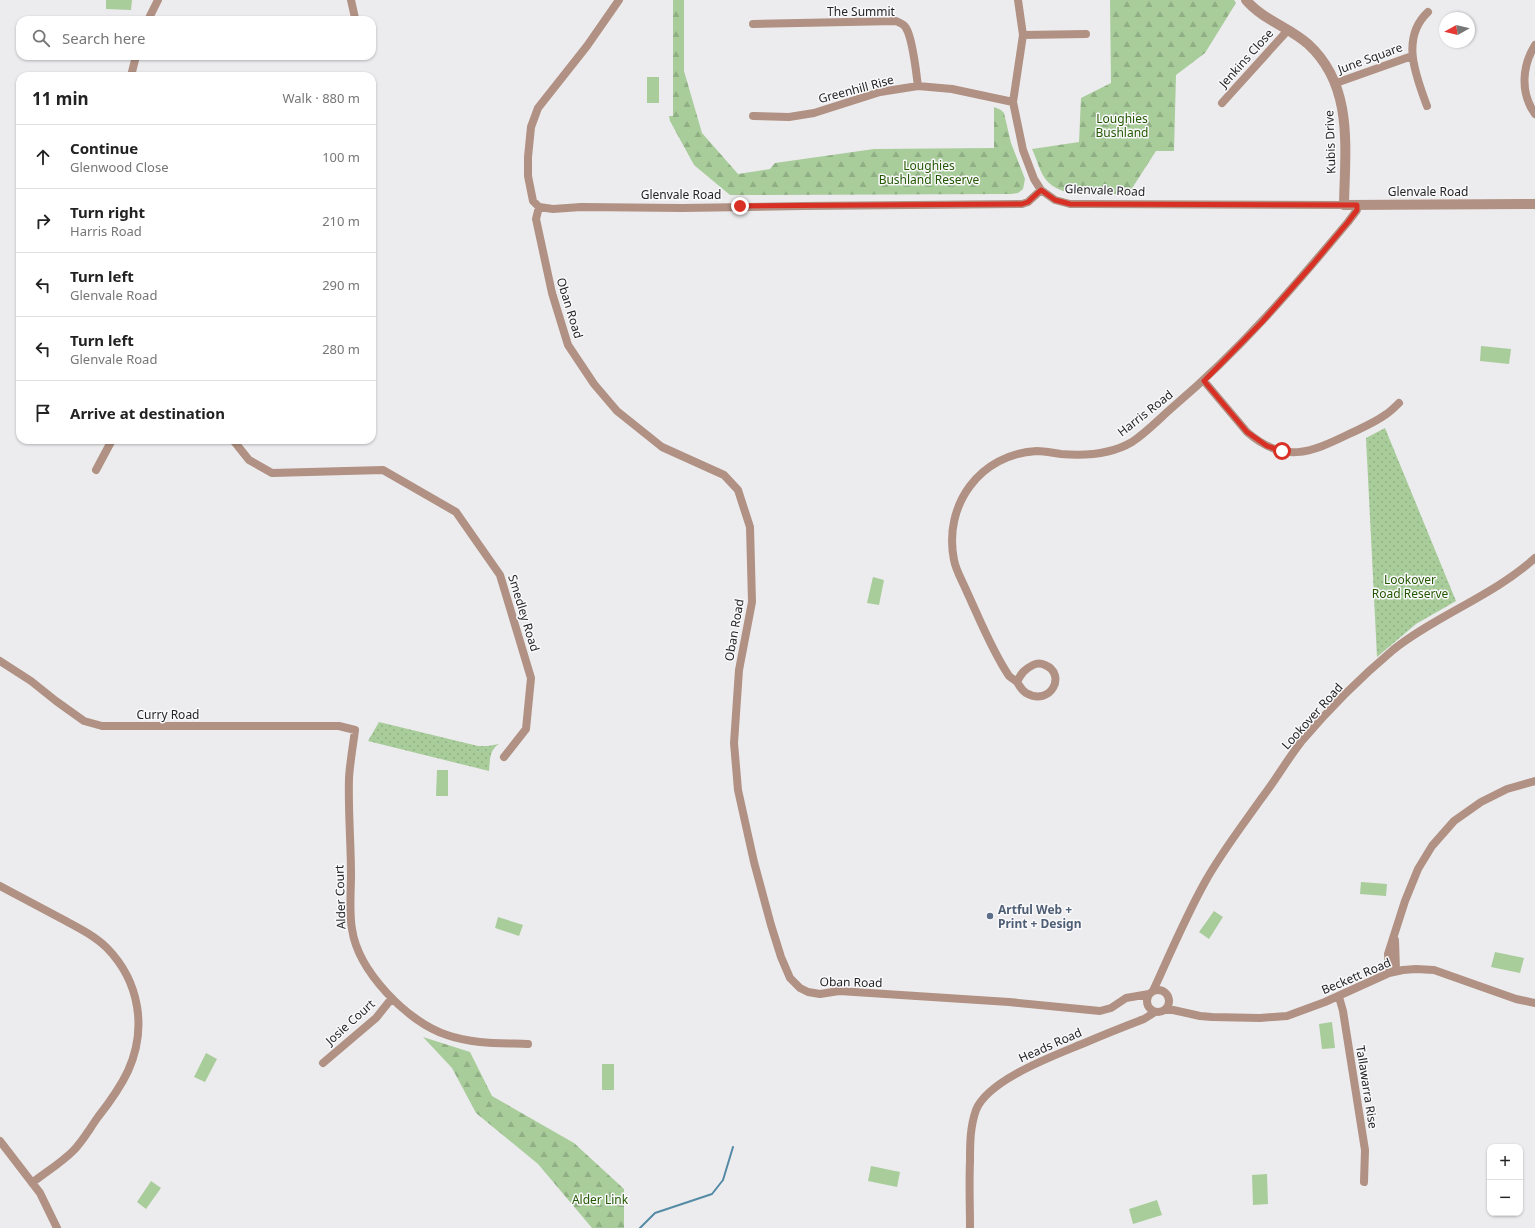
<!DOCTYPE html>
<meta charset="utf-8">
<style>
body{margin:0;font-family:"Noto Sans",sans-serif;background:#f6f6f6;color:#222}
.controls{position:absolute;right:12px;bottom:12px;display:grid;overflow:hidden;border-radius:8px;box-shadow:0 1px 3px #0004}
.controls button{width:36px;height:36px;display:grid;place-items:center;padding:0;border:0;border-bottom:1px solid #e0e0e0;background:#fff;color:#222;font:20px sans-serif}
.compass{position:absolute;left:1439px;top:12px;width:36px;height:36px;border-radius:50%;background:#fff;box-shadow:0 1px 3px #0004;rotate:262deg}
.stop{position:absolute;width:12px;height:12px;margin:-9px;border:3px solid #d93025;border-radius:50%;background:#fff}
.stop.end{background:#d93025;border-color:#fff;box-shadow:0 1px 4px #0008}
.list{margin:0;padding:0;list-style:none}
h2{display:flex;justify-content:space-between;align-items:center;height:52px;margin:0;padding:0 16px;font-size:17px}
h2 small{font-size:13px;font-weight:400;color:#767676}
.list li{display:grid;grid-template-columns:26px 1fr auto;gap:12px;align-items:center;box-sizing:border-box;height:64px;padding:0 16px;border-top:1px solid #e0e0e0}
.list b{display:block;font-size:15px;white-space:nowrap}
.list p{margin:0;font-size:13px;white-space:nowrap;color:#767676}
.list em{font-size:13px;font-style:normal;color:#767676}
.icon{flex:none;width:22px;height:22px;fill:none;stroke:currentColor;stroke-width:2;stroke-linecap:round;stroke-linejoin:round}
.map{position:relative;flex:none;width:1535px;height:1228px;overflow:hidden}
.search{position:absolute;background:#fff;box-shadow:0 1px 3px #0004;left:16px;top:16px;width:360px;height:44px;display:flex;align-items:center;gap:10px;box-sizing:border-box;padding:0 14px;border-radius:12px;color:#767676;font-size:15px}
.panel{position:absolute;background:#fff;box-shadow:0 1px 3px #0004;left:16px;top:72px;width:360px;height:372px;border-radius:12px}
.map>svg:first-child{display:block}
</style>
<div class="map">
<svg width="1535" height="1228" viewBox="0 0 1535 1228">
<defs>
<pattern id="forest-firs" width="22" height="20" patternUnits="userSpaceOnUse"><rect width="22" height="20" fill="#a9cc9b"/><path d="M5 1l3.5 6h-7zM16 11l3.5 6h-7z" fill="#91af85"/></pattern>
<pattern id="park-dots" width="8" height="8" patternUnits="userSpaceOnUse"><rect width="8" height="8" fill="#a9cc9b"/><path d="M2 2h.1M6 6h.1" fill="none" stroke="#91af85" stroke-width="1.8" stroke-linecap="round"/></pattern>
</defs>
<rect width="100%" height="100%" fill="#ececee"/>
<path fill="url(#forest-firs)" d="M 673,0 L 684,0 L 684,71 L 702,133 L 738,174 L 770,169 L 775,163 L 874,149 L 994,148 L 994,107 L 1001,110 L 1004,113 L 1011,143 L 1025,179 L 1023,189 L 1018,193 L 1011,194 L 730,195 L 694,165 L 670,121 L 669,116 L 673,116 Z
M 1110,0 L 1234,0 L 1236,3 L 1205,53 L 1176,75 L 1174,151 L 1156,151 L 1129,193 C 1105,194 1065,200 1048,182 C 1040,174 1037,159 1032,149 L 1079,142 L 1081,98 L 1111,83 Z
M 423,1037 L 470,1052 L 492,1096 L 574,1143 L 624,1189 L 624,1228 L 592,1228 L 538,1164 L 476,1113 L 452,1068 Z"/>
<path fill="url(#park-dots)" d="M 1385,428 L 1456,601 L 1416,624 L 1377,657 L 1366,438 Z
M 379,722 L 478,746 L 488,746 L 499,744 C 489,750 490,761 489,771 L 368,741 Z"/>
<path fill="#a9cc9b" d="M 106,0 L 132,0 L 131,10 L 106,9 Z
M 647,77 L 659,77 L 659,103 L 647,103 Z
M 16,279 L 20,279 L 20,306 L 17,307 Z
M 1481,346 L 1511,349 L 1509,364 L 1480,361 Z
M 873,577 L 884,580 L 879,605 L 867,603 Z
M 437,770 L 448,770 L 448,796 L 436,796 Z
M 1361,882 L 1387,884 L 1386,896 L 1360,894 Z
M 1214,911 L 1223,917 L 1209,939 L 1199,932 Z
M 498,917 L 523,925 L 519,936 L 495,928 Z
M 1495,952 L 1524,958 L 1520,973 L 1491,967 Z
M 1332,1022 L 1335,1048 L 1322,1049 L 1319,1024 Z
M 206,1053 L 217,1059 L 205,1082 L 194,1077 Z
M 602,1064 L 614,1064 L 614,1090 L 602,1090 Z
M 871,1166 L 900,1172 L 897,1187 L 868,1181 Z
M 1267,1174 L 1268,1204 L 1253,1205 L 1252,1175 Z
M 151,1181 L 161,1188 L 146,1209 L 137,1202 Z
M 1157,1200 L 1162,1215 L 1133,1224 L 1129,1209 Z"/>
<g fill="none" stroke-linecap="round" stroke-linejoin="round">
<path stroke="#558aa6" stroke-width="2" d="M 640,1228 L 655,1213 L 712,1194 L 723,1180 L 733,1147"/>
<path stroke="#b09183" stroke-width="8" d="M 351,0 L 355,18
M 619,0 L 587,46 L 538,108 L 531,127 L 528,157 L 528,176 L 533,201 L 539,207 L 553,209 L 581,207 L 682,208 L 803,206 L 1022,204 L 1028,202 L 1041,190
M 1018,0 L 1023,35 L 1013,102 L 1023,150 L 1034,179 L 1041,190 L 1055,200 L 1070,204 L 1086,204 L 1344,205
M 148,20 L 158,0
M 753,24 L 896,21 C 900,23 904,24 906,28 C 913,39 916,72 918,86
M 1023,35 L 1086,34
M 1535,45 C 1522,66 1520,93 1535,114
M 131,76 L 136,56
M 1336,83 L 1412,56
M 1222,103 L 1288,30
M 1427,106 C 1416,76 1400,38 1428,12
M 753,116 L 789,117 L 814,113 L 880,92 L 918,86 L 952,89 L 1013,102
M 539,207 L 536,219 L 552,293 L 568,345 L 594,384 L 617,411 L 662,447 L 724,475 L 738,490 L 750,527 L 752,602 L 739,670 L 734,743 L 738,790 L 754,862 L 771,925 L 781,957 L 790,978 L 800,988 L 808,992 L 820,994 L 839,991 L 1009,1002 L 1100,1011 L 1111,1008 L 1126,998 L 1149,994
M 1204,381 L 1247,432 C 1284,464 1310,453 1349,434 C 1361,428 1374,423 1385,415 C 1390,412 1395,407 1399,403
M 233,440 L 249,460 L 272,473 L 383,470 L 456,512 L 500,575 L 531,678 L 526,729 L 504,757
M 96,470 L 112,440
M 0,661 L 31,681 L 56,701 L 84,721 L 102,726 L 339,726 L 355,730 C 353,746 350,762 349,778 C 348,810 351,843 351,875 C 351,891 349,913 352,929 C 358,971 407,1022 447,1035 C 472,1044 501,1043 528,1044
M 1017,682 C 1021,673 1025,669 1033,665 C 1037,663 1041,663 1045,665 C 1067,674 1051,707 1026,693 C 1021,690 1020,686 1017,682 C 1015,680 1011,678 1009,676 C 992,651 980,620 967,592 C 963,582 956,571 954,560 C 943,505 980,454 1037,451 C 1045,451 1053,453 1061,454 C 1085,456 1110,455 1132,442 C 1147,432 1160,418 1174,406 C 1240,350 1293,288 1348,222 L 1357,210 L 1357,205
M 0,886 C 21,897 43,909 64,920 C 79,928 95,936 107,948 C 140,982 147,1029 128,1071 C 120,1088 109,1103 98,1117 C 90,1128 83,1141 73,1151 C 61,1163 46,1172 32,1183
M 1395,940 L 1396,971
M 1389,973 L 1388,954 L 1405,901 L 1418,869 L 1432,846 L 1454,821 L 1481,802 L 1507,789 L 1535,781
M1147 1001a11 11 0 1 1 22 0a11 11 0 1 1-22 0Z
M 1153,991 C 1170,954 1185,918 1205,882 C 1221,853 1242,826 1261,799 C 1275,781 1287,760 1301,742 C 1328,710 1361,677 1393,650 C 1437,615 1493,596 1535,558
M 1339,997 L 1343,1011 L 1365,1150 L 1364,1182
M 1165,1010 L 1173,1010 L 1200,1016 L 1212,1017 L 1260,1018 L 1287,1016 L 1325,1002 L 1389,973 L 1403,970 L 1416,969 L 1434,970 L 1516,999 L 1535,1003
M 323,1063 L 376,1018 L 392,998
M 0,1141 L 40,1193 L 57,1228
M 970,1228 C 970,1206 969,1184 970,1161 C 970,1144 970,1127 976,1110 C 988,1080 1053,1056 1082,1044 C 1103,1035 1123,1027 1144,1019 L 1155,1012"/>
<path stroke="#b09183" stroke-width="10" d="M 1246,0 C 1263,20 1289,27 1308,44 C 1354,86 1345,148 1344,205 L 1535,204"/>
</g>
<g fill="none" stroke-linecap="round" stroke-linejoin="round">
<path stroke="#d93025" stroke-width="5" d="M 740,206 L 1022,204 L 1028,202 L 1041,190 L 1055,200 L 1070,204 L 1357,205 L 1357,210 L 1348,222 L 1313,264 L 1262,322 L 1204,381 L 1247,432 L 1267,446 L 1282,451"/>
</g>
<circle fill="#5c6f8a" stroke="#f9f9fb" stroke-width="1.5" cx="990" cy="916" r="4"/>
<g text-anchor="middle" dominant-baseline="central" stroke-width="3" stroke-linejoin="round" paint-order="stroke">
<g font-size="12" fill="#252526" stroke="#f9f9fb">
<text x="861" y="11">The Summit</text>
<text transform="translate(1246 58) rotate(-48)">Jenkins Close</text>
<text transform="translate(1370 58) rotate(-20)">June Square</text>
<text transform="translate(856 89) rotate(-15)">Greenhill Rise</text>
<text transform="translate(1330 142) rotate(-92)">Kubis Drive</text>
<text transform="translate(1105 190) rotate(2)">Glenvale Road</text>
<text x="1428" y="191">Glenvale Road</text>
<text x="681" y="194">Glenvale Road</text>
<text transform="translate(570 308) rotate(73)">Oban Road</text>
<text transform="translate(1145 413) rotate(-38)">Harris Road</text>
<text transform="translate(524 613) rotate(73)">Smedley Road</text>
<text transform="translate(734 630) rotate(-80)">Oban Road</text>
<text x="168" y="714">Curry Road</text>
<text transform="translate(1312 716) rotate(-48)">Lookover Road</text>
<text transform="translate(340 897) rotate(-92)">Alder Court</text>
<text transform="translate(1356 976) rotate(-23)">Beckett Road</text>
<text transform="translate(851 982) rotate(1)">Oban Road</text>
<text transform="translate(350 1022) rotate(-42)">Josie Court</text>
<text transform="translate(1050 1045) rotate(-24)">Heads Road</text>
<text transform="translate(1367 1087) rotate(81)">Tallawarra Rise</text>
</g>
<g font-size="12" fill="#235800" stroke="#f9f9fb">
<text x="1122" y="118">Loughies<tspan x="1122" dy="14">Bushland</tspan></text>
<text x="929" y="165">Loughies<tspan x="929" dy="14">Bushland Reserve</tspan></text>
<text x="1410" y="579">Lookover<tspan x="1410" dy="14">Road Reserve</tspan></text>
<text x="600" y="1199">Alder Link</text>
</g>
<g font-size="12" font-weight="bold" fill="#4e5e75" stroke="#f9f9fb" text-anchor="start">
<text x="998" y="909">Artful Web +<tspan x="998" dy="14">Print + Design</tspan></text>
</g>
</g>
</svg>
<div class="controls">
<button>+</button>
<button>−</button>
</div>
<svg class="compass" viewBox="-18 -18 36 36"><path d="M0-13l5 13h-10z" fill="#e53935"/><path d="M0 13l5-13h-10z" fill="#767676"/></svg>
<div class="stop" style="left:1282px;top:451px"></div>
<div class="stop end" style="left:740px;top:206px"></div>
<div class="search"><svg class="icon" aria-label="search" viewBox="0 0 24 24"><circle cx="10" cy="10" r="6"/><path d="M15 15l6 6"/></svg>Search here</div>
<section class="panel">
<h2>11 min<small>Walk · 880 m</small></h2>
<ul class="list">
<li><svg class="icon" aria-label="ahead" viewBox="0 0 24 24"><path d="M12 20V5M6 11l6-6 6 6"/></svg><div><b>Continue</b><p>Glenwood Close</p></div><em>100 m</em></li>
<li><svg class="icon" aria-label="right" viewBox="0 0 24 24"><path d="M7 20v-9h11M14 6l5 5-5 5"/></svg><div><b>Turn right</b><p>Harris Road</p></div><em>210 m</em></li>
<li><svg class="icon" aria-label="left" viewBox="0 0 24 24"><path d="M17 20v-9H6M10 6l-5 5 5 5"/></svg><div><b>Turn left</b><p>Glenvale Road</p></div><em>290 m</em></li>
<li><svg class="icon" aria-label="left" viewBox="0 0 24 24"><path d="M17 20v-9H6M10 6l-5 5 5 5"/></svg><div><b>Turn left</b><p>Glenvale Road</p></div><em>280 m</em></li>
<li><svg class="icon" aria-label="arrive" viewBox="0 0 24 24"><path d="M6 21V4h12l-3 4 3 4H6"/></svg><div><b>Arrive at destination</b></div></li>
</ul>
</section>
</div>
